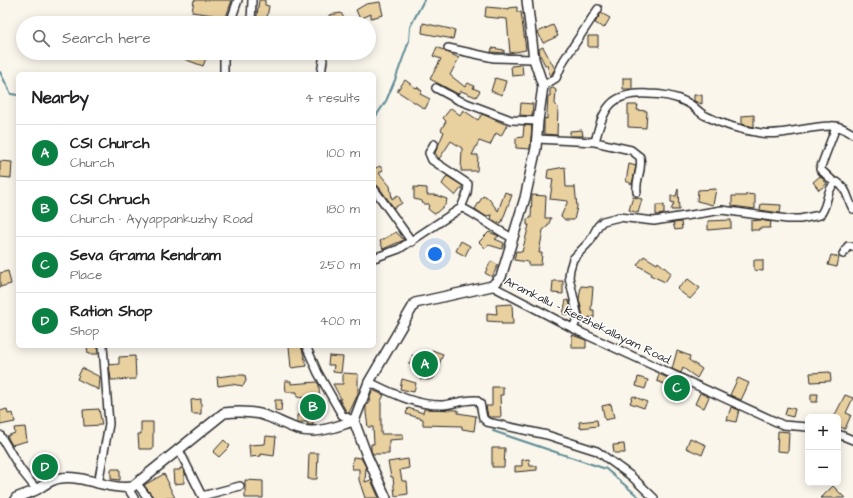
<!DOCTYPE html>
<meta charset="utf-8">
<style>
body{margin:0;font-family:"Architects Daughter",sans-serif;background:#f2f2f2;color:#202124}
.controls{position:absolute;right:12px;bottom:12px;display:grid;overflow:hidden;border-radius:6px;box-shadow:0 2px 10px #0003}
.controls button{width:36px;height:36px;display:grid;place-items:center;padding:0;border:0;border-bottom:1px solid #e0e0e0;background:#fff;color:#202124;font:20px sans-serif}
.you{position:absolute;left:435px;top:254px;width:14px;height:14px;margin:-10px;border:3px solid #fff;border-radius:50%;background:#1a73e8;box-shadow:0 0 0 6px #1a73e833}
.badge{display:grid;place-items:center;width:26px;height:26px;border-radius:50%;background:#0b8043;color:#fff;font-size:13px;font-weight:700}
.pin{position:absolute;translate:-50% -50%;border:2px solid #fff;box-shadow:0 1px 4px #0006}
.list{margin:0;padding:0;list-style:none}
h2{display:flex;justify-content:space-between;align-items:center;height:52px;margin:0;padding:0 16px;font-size:17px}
h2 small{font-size:13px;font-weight:400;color:#757577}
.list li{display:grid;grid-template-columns:26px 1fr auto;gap:12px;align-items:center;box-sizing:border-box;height:56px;padding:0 16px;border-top:1px solid #e0e0e0}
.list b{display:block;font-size:15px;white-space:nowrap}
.list p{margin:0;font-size:13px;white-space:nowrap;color:#757577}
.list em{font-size:13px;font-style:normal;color:#757577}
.icon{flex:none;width:22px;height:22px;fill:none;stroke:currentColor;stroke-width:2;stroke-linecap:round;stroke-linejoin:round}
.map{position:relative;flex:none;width:853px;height:498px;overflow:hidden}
.search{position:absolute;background:#fff;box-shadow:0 2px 10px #0003;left:16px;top:16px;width:360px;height:44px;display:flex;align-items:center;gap:10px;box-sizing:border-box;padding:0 14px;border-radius:22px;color:#757577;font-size:15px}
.panel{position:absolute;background:#fff;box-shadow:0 2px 10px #0003;left:16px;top:72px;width:360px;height:276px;border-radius:6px}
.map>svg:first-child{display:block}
</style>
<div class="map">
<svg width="853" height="498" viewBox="0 0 853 498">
<rect width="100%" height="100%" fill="#fbf6ec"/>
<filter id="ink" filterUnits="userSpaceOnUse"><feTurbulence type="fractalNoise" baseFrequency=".025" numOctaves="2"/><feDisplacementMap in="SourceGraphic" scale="8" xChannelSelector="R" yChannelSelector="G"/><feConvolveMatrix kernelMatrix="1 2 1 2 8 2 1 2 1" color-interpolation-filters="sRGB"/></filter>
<g filter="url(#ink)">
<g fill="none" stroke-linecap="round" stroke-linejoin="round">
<path stroke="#5d8c95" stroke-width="2" d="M 0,72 L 11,94 L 18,95
M 374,119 L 386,101 L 395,80 L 409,41 L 410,27 L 424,0
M 493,431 L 606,469 L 640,498"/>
</g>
<path fill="#e9d09f" stroke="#2b2b2b" d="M 194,0 L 232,0 L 224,23 L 212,22 L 213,15 L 192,12 Z
M 259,0 L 265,0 L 265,5 L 269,6 L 266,23 L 256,23 Z
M 380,2 L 383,15 L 371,18 L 371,14 L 360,19 L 356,10 L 366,4 Z
M 486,7 L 509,9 L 509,8 L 517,7 L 517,12 L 521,12 L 526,50 L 510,53 L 507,19 L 485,17 Z
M 341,13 L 347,23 L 330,23 L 329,15 Z
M 601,13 L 610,18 L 604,28 L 595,23 Z
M 180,16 L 197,21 L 197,23 L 178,23 Z
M 423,23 L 455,30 L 453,39 L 422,33 Z
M 553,25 L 558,36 L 543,43 L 538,32 Z
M 588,36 L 598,36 L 598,47 L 588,47 Z
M 437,47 L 459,58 L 450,75 L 465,87 L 468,83 L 474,86 L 473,88 L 480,91 L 476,97 L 461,91 L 458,94 L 430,79 L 441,59 L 433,56 Z
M 543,47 L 555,69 L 550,76 L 547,65 L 545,65 L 540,55 L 539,49 Z
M 492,48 L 504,50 L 504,53 L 491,52 Z
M 186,53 L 208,53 L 203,66 L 184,59 Z
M 522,65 L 523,75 L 512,76 L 511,66 Z
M 495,78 L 506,81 L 502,95 L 491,91 Z
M 623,78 L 632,78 L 632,89 L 623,89 Z
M 405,80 L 416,88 L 417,87 L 422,91 L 420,94 L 430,99 L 425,109 L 397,91 Z
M 553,88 L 556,90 L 555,104 L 558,107 L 557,135 L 544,134 L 544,118 L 547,119 L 547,113 L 548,96 L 550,96 L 550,89 Z
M 694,95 L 702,95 L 702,104 L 694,101 Z
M 521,103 L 533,104 L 532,116 L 520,115 Z
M 628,105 L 638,105 L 637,110 L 647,111 L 646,128 L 628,127 Z
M 451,108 L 460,115 L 463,110 L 478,120 L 482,114 L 507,125 L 501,136 L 496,133 L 490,145 L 479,141 L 472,155 L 478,155 L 477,171 L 461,171 L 462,148 L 451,141 L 439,159 L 435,153 L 444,132 L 441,130 L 446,121 L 443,118 Z
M 754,115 L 754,127 L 742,124 L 742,116 Z
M 524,125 L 532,126 L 530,149 L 516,148 L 516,138 L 523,137 Z
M 582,130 L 583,136 L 570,136 L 570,131 Z
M 0,161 L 12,162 L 11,178 L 0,177 Z
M 629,164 L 636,166 L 632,184 L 626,181 Z
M 374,166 L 376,168 L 380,166 L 383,170 L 379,173 L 390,186 L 392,199 L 398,195 L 402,203 L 394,208 L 378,186 L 374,184 Z
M 565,167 L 566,187 L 575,187 L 577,207 L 574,220 L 565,220 L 561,216 L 568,201 L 550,199 L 553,179 L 547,178 L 548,170 Z
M 447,176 L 463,186 L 455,196 L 442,184 Z
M 820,176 L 827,184 L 819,190 L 813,182 Z
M 414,187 L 427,188 L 427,195 L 435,195 L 447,199 L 446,204 L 435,214 L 433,213 L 428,209 L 429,204 L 423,204 L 422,201 L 414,199 Z
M 678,189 L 679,210 L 671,210 L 674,203 L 671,202 L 671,196 L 676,196 Z
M 716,189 L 713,205 L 697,201 L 698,190 Z
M 505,192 L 512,195 L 501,224 L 491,219 L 492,215 L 485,216 L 475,209 L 483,196 L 489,199 L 498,211 Z
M 746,194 L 755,195 L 755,209 L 732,206 L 732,196 L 746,196 Z
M 532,195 L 546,196 L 545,218 L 551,218 L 548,226 L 543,230 L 539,253 L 542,253 L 541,265 L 528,265 L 528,262 L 514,260 L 516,251 L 522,252 L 529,225 L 527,225 L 527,219 L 531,218 Z
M 633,197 L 642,199 L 638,213 L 629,210 Z
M 761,204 L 781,205 L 780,213 L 760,210 Z
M 656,205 L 664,205 L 664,214 L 656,215 Z
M 731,220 L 731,228 L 708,230 L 708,221 Z
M 760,220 L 771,222 L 770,228 L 759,228 L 759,230 L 751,230 L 751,221 Z
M 681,222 L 682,229 L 675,230 L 673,223 Z
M 396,232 L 404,240 L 383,249 L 380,241 Z
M 489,232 L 499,236 L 495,239 L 504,243 L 502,249 L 489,245 L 485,248 L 479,242 Z
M 461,241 L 470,246 L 465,256 L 456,251 Z
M 831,255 L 839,257 L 837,267 L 828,265 Z
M 644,256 L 657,264 L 658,262 L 671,273 L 665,282 L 650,275 L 651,273 L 637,265 Z
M 754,260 L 763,260 L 763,271 L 754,270 Z
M 491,261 L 498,265 L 492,277 L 485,273 Z
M 8,271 L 11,284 L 0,287 L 0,273 Z
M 688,279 L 700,288 L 690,299 L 677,289 Z
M 553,281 L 563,281 L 563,294 L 552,293 Z
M 581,286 L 593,287 L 591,310 L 594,310 L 594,318 L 589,317 L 588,322 L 582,321 L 583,316 L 579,299 Z
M 566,300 L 569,301 L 573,316 L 563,314 Z
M 512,304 L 513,324 L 501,324 L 501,322 L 487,321 L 487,313 L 497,314 L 496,305 Z
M 572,335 L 586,340 L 586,348 L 572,348 Z
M 87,346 L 97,346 L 98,354 L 88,354 Z
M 289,346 L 301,346 L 307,366 L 291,368 Z
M 432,350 L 443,354 L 434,378 L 428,380 L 420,379 L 425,369 L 408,363 L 413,359 L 412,355 L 427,360 Z
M 677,351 L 690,356 L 689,360 L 702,369 L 697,378 L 683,368 L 681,373 L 672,369 Z
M 135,356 L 136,379 L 111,380 L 109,365 L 119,364 L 119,357 Z
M 329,356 L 343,357 L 341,373 L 333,372 L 334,365 L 328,365 Z
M 82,368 L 100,377 L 99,390 L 77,379 Z
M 830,372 L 831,381 L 811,382 L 810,373 Z
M 343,373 L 358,374 L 358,394 L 349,413 L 346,411 L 339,399 L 341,399 L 333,384 L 343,384 Z
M 659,374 L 685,386 L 684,394 L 668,391 L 669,386 L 657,381 Z
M 233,375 L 245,375 L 246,381 L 243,386 L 231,384 L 218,386 L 217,377 Z
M 638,377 L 648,380 L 645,389 L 636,386 Z
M 738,378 L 749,383 L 741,400 L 730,395 Z
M 402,379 L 416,383 L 414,392 L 400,389 Z
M 285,381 L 291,381 L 291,384 L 317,382 L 319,385 L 320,411 L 313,413 L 313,425 L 308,425 L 307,422 L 297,422 L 297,415 L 307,414 L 306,398 L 297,397 L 297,392 L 286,392 Z
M 492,387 L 503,387 L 503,395 L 500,395 L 501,417 L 489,417 L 488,416 L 486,406 L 492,406 Z
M 372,390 L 384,395 L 381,401 L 381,434 L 403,434 L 403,439 L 389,440 L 389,454 L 373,454 L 371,451 L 371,444 L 374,444 L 373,427 L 368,427 L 366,413 L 366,406 L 369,402 Z
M 700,393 L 709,397 L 704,408 L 695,404 Z
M 811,394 L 818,394 L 817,402 L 811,402 Z
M 845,395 L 853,398 L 846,413 L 851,415 L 845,429 L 838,426 L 838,417 L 834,417 Z
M 633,396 L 647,402 L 644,408 L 630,403 Z
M 201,399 L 201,414 L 192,414 L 191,400 Z
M 275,400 L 282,400 L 281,411 L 275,410 Z
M 611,404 L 614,418 L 605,420 L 602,406 Z
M 731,407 L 739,410 L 736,422 L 727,420 Z
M 787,407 L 795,409 L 793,417 L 785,415 Z
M 408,408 L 423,413 L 424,409 L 458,410 L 458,413 L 476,416 L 474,431 L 462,429 L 462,426 L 423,425 L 423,419 L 406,414 Z
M 7,409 L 8,414 L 13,413 L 15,422 L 0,425 L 0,411 Z
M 99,409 L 102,425 L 84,426 L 83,410 Z
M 597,420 L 598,426 L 580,428 L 579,422 Z
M 141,422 L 153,422 L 153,449 L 139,449 L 138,434 L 141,434 Z
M 25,427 L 27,441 L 12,445 L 7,436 L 15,433 L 14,428 Z
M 778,431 L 789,432 L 788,452 L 777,451 Z
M 266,436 L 276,437 L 274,456 L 261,454 L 261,456 L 250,457 L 249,445 L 265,444 Z
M 690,438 L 706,445 L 702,455 L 686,448 Z
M 224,440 L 230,446 L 219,457 L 213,452 Z
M 624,444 L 625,453 L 614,453 L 613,445 Z
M 492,448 L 505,448 L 504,467 L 492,467 Z
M 309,453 L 318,453 L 317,479 L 308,479 Z
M 353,457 L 361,458 L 366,467 L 365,482 L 371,480 L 379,498 L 365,498 L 359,480 L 359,469 L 352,469 Z
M 408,459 L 409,468 L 400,470 L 402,481 L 407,481 L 408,494 L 395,496 L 393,477 L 391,477 L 388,462 Z
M 529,459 L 530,466 L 537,466 L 537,470 L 515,472 L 515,466 L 522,466 L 522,460 Z
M 180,468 L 182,468 L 186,475 L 184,475 L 184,483 L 174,484 L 173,470 L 180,470 Z
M 111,469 L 120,469 L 120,480 L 111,479 Z
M 164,474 L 169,484 L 168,484 L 175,498 L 154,498 L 144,485 Z
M 245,480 L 263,481 L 263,498 L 245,498 Z
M 833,486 L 845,498 L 821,498 Z"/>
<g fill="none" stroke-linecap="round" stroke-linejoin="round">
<defs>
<path id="minor" d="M 230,23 L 238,0
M 251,23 L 252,0
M 448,48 L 494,58 L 534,59
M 224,74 L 224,53
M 321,74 L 323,60
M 543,86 L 556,78 L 564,60 L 598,9
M 436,88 L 458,100 L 511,120 L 538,121
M 537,139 L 595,142 C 603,109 610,92 648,94 C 662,94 674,96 686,102 C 694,105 699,113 706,116 C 723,125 741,130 761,133 C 784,136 808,126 831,126 C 839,125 846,130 853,134
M 595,142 L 631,150 L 640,157 C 643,171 635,179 637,192
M 434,144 L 429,153 L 432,160 L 468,184 L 467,193 L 461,208
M 835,183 L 820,169 L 836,127
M 374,189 L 412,242
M 843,254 L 848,246 L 853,247
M 374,258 L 399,249 L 461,208 C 468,208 500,233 513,238
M 492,286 L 580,332 L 783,425 L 808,427
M 573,328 L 578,317 L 569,277 L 570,269 L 573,259 L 590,241 L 598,226 L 603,221 L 619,217 L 654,221 L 722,210 L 787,219 L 800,219 L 820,215 C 829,205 825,189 837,182 C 848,189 847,199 853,209
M 306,346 L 318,373 L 342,415 L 354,421
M 369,382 C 392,393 416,406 443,405 C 454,404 465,399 476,400 L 480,403 L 483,418 L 487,422 L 547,435 L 597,451 L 631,476 L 654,498
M 838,434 L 853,440
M 0,435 L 21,470 L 37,490
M 179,450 L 203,498
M 98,484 L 109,424 L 103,346
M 137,484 L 148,498
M 127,487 L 134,498
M 202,496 L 240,486"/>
<path id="tertiary" d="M 354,421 L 369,382 L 415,303 L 492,286 L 501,277 L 525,198 L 536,148 L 538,121 L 543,86 L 534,59 L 527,0
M 354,421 L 367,456 L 386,498
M 16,498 C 23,495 30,493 36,490 C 45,485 50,479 61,478 C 85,475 107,490 132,487 L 224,413 C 239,411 254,411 269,417 C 284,423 296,431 312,431 C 327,431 340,425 354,421"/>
</defs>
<use href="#minor" stroke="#2b2b2b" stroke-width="10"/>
<use href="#tertiary" stroke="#2b2b2b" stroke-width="12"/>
<use href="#minor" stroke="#fff" stroke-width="7"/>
<use href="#tertiary" stroke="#fff" stroke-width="9"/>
</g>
</g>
<g text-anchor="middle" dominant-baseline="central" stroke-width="3" stroke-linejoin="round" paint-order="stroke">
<g font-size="12" fill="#2b2b2b" stroke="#fff">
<text transform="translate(588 321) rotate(26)">Aramkallu - Keezhekallayam Road.</text>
</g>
</g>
</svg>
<div class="controls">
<button>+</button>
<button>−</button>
</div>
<div class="you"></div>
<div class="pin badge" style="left:425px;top:364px">A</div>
<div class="pin badge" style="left:313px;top:407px">B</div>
<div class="pin badge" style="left:677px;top:388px">C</div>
<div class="pin badge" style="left:45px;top:467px">D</div>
<div class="search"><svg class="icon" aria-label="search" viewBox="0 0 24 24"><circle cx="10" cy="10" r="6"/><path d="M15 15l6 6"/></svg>Search here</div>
<section class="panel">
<h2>Nearby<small>4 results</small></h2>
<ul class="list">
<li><span class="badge">A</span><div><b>CSI Church</b><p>Church</p></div><em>100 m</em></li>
<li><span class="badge">B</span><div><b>CSI Chruch</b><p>Church · Ayyappankuzhy Road</p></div><em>180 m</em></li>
<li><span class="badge">C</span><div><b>Seva Grama Kendram</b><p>Place</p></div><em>250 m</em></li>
<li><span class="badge">D</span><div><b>Ration Shop</b><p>Shop</p></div><em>400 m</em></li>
</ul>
</section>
</div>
